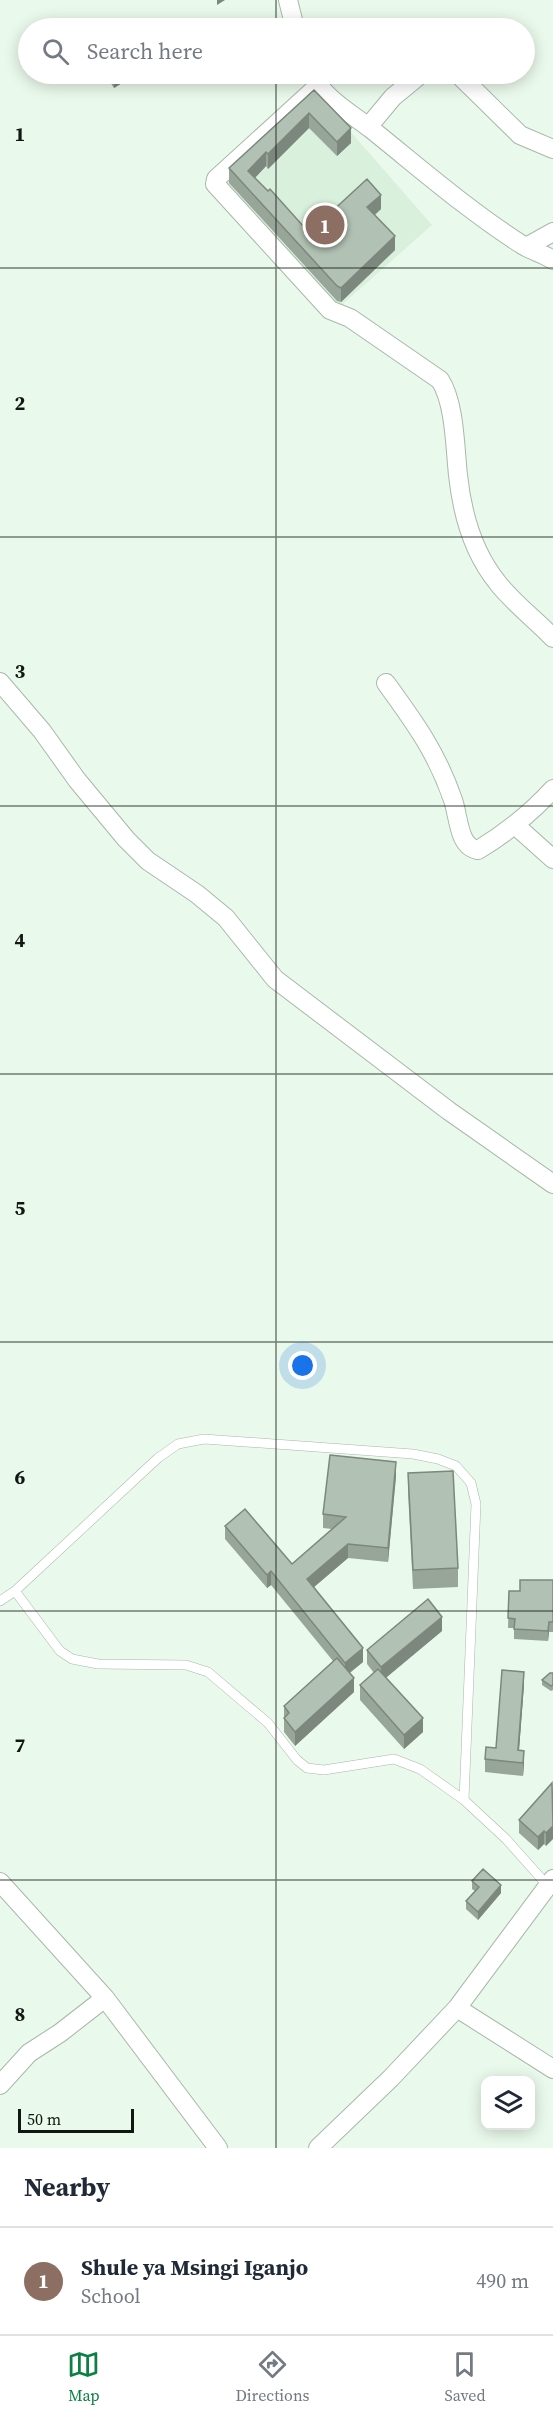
<!DOCTYPE html>
<style>
body{margin:0;font-family:"Source Serif 4",serif;background:#f2f2f3;color:#1f2937}
.controls{position:absolute;right:18px;bottom:18px;display:grid;overflow:hidden;border-radius:12px;box-shadow:0 3px 15px #0003}
.controls button{width:54px;height:54px;display:grid;place-items:center;padding:0;border:0;border-bottom:2px solid #e0e1e3;background:#fff;color:#1f2937;font:30px sans-serif}
.scale{position:absolute;left:18px;bottom:15px;width:116px;box-sizing:border-box;padding-left:6px;border:3px solid #111712;border-top:0;font-size:16px;line-height:21px;white-space:nowrap;color:#111712;-webkit-text-stroke:4px #e9f9eb;paint-order:stroke}
.you{position:absolute;left:303px;top:1366px;width:21px;height:21px;margin:-15px;border:4px solid #fff;border-radius:50%;background:#1a73e8;box-shadow:0 0 0 9px #1a73e833}
.badge{display:grid;place-items:center;width:39px;height:39px;border-radius:50%;background:#0b8043;color:#fff;font-size:20px;font-weight:700}
.pin{position:absolute;translate:-50% -50%;border:3px solid #fff;box-shadow:0 2px 6px #0006}
.list{margin:0;padding:0;list-style:none}
h2{display:flex;justify-content:space-between;align-items:center;height:78px;margin:0;padding:0 24px;font-size:26px}
h2 small{font-size:20px;font-weight:400;color:#747a83}
.list li{display:grid;grid-template-columns:39px 1fr auto;gap:18px;align-items:center;box-sizing:border-box;height:108px;padding:0 24px;border-top:2px solid #e0e1e3}
.list b{display:block;font-size:22px;white-space:nowrap}
.list p{margin:0;font-size:20px;white-space:nowrap;color:#747a83}
.list em{font-size:20px;font-style:normal;color:#747a83}
.icon{flex:none;width:33px;height:33px;fill:none;stroke:currentColor;stroke-width:2;stroke-linecap:round;stroke-linejoin:round}
.map{position:relative;flex:none;width:553px;height:2148px;overflow:hidden}
.search{position:absolute;background:#fff;box-shadow:0 3px 15px #0003;left:18px;right:18px;top:18px;height:66px;display:flex;align-items:center;gap:15px;box-sizing:border-box;padding:0 21px;border-radius:33px;color:#747a83;font-size:22px}
.sheet{height:186px;background:#fff}
nav{display:flex;justify-content:space-around;align-items:center;box-sizing:border-box;height:84px;border-top:2px solid #e0e1e3;background:#fff;font-size:16px;color:#747a83}
nav a{display:grid;justify-items:center;gap:3px}
nav .on{color:#0b8043}
.map>svg:first-child{display:block}
</style>
<div class="map">
<svg width="553" height="2148" viewBox="0 0 553 2148">
<rect width="100%" height="100%" fill="#e9f9eb"/>
<path fill="#d9f0dc" d="M 309,84 L 432,225 L 328,317 L 207,178 Z"/>
<g fill="none" stroke-linecap="round" stroke-linejoin="round">
<defs>
<path id="lane" d="M 15,1591 L 60,1651 L 72,1659 L 98,1664 L 186,1665 L 208,1672 L 268,1723 L 297,1760 L 307,1768 L 324,1770 L 394,1759 L 420,1769 L 464,1800 L 506,1839 L 547,1885
M 0,1601 L 15,1591 L 158,1458 L 178,1444 L 204,1439 L 413,1454 L 438,1459 L 456,1466 L 471,1483 L 476,1504 L 464,1800"/>
<path id="street" d="M 288,0 L 295,28
M 311,74 C 325,99 349,112 371,129 C 421,169 470,212 524,246 C 533,251 544,254 553,260
M 458,74 L 520,135 L 553,149
M 318,86 L 216,179 L 215,184 L 330,310 L 350,318 L 440,380 C 455,403 455,448 458,475 C 462,513 473,552 497,582 C 513,603 535,619 553,638
M 368,127 L 393,97 L 421,74
M 526,247 L 553,232
M 0,682 L 42,731 L 77,780 L 126,839 L 148,861 L 197,894 L 226,918 L 275,979 L 449,1111 L 553,1184
M 386,683 C 415,723 437,753 453,800 C 459,817 458,847 478,850 C 506,833 531,813 553,789
M 515,825 L 553,859
M 0,1882 L 105,1998 L 218,2148
M 457,2008 L 553,2069
M 0,2085 L 29,2053 L 60,2033 L 105,1998
M 318,2148 L 391,2078 L 457,2008 L 553,1879"/>
</defs>
<use href="#lane" stroke="#a8b8aa" stroke-width="10"/>
<use href="#street" stroke="#a8b8aa" stroke-width="20"/>
<use href="#lane" stroke="#fff" stroke-width="9"/>
<use href="#street" stroke="#fff" stroke-width="18"/>
</g>
<path fill="#98a69a" d="M 106,74 L 133,74 L 133,76 L 114,88 L 106,76 Z
M 314,90 L 351,143 L 337,156 L 309,128 L 268,169 L 266,166 L 255,178 L 304,227 L 315,227 L 381,209 L 375,215 L 395,250 L 341,302 L 337,301 L 229,183 L 229,168 Z
M 408,1473 L 458,1568 L 458,1587 L 413,1589 L 408,1491 Z
M 396,1476 L 388,1562 L 348,1558 L 314,1587 L 363,1662 L 350,1673 L 354,1692 L 295,1746 L 284,1732 L 284,1706 L 333,1661 L 271,1585 L 267,1588 L 225,1539 L 225,1526 L 292,1564 L 332,1529 L 323,1528 L 323,1514 Z
M 553,1580 L 553,1632 L 549,1632 L 548,1641 L 514,1639 L 514,1628 L 508,1628 L 509,1591 L 520,1591 Z
M 442,1631 L 386,1677 L 423,1732 L 404,1749 L 360,1700 L 360,1685 L 374,1673 L 367,1664 L 367,1650 Z
M 553,1673 L 553,1690 L 551,1691 L 542,1685 L 542,1680 Z
M 524,1685 L 519,1750 L 524,1764 L 523,1776 L 485,1772 L 485,1759 L 496,1748 Z
M 552,1783 L 546,1846 L 544,1844 L 538,1850 L 519,1833 L 519,1820 Z
M 472,1881 L 501,1893 L 478,1920 L 466,1909 L 466,1901 L 475,1891 L 472,1889 Z"/>
<path fill="#7c877d" d="M 217,0 L 225,0 L 217,5 Z
M 121,74 L 133,74 L 133,76 L 114,88 L 114,78 Z
M 309,113 L 309,128 L 268,169 L 268,154 Z
M 351,128 L 351,143 L 337,156 L 337,142 Z
M 266,152 L 266,166 L 248,185 L 248,171 Z
M 381,195 L 381,209 L 367,221 L 367,207 Z
M 395,236 L 395,250 L 341,302 L 341,288 Z
M 396,1462 L 396,1476 L 388,1562 L 388,1548 Z
M 348,1544 L 348,1558 L 307,1593 L 307,1579 Z
M 271,1571 L 271,1585 L 267,1588 L 267,1575 Z
M 442,1617 L 442,1631 L 381,1682 L 381,1667 Z
M 549,1622 L 549,1632 L 548,1641 L 548,1631 Z
M 363,1648 L 363,1662 L 345,1676 L 345,1663 Z
M 524,1672 L 524,1685 L 518,1763 L 518,1750 Z
M 354,1678 L 354,1692 L 295,1746 L 295,1732 Z
M 423,1718 L 423,1732 L 404,1749 L 404,1735 Z
M 524,1751 L 524,1764 L 523,1776 L 523,1763 Z
M 553,1826 L 553,1839 L 546,1846 L 546,1833 Z
M 544,1831 L 544,1844 L 538,1850 L 538,1837 Z
M 501,1885 L 501,1893 L 478,1920 L 478,1912 Z"/>
<path fill="#b1c1b3" stroke="#7c877d" stroke-width="1.5" d="M 111,74 L 121,74 L 114,78 Z
M 314,90 L 351,128 L 337,142 L 309,113 L 268,154 L 266,152 L 248,171 L 268,191 L 270,189 L 304,227 L 310,222 L 315,227 L 367,179 L 381,195 L 367,207 L 395,236 L 341,288 L 337,286 L 229,168 Z
M 330,1455 L 396,1462 L 388,1548 L 348,1544 L 307,1579 L 363,1648 L 345,1663 L 271,1571 L 267,1575 L 225,1526 L 245,1509 L 292,1564 L 346,1517 L 323,1514 Z
M 453,1471 L 458,1568 L 413,1570 L 408,1473 Z
M 520,1580 L 553,1580 L 553,1622 L 549,1622 L 548,1631 L 514,1629 L 515,1619 L 508,1618 L 509,1591 L 520,1591 Z
M 428,1599 L 442,1617 L 381,1667 L 367,1650 Z
M 337,1658 L 354,1678 L 295,1732 L 284,1718 L 289,1713 L 284,1706 Z
M 378,1669 L 423,1718 L 404,1735 L 360,1685 Z
M 502,1670 L 524,1672 L 518,1750 L 524,1751 L 523,1763 L 485,1759 L 486,1747 L 496,1748 Z
M 550,1673 L 553,1673 L 553,1685 L 551,1686 L 542,1680 Z
M 552,1783 L 553,1826 L 546,1833 L 544,1831 L 538,1837 L 519,1820 Z
M 483,1869 L 501,1885 L 478,1912 L 466,1901 L 479,1887 L 472,1881 Z"/>
<path fill="none" stroke="#111712" stroke-width="1.5" stroke-opacity="0.55" d="M 276,0 L 276,28M 276,74 L 276,2148M 0,268 L 553,268M 0,537 L 553,537M 0,806 L 553,806M 0,1074 L 553,1074M 0,1342 L 553,1342M 0,1611 L 553,1611M 0,1880 L 553,1880"/>
<g font-size="20" text-anchor="middle" font-weight="bold" fill="#111712" stroke="#e9f9eb" stroke-width="5" stroke-linejoin="round" paint-order="stroke">
<text x="20" y="141">1</text>
<text x="20" y="410">2</text>
<text x="20" y="678">3</text>
<text x="20" y="947">4</text>
<text x="20" y="1215">5</text>
<text x="20" y="1484">6</text>
<text x="20" y="1752">7</text>
<text x="20" y="2021">8</text>
</g>
</svg>
<div class="controls">
<button><svg class="icon" aria-label="layers" viewBox="0 0 24 24"><path d="M12 4l9 5-9 5-9-5zM3 14l9 5 9-5"/></svg></button>
</div>
<div class="scale">50 m</div>
<div class="you"></div>
<div class="pin badge" style="left:325px;top:225px;background:#8d6e63">1</div>
<div class="search"><svg class="icon" aria-label="search" viewBox="0 0 24 24"><circle cx="10" cy="10" r="6"/><path d="M15 15l6 6"/></svg>Search here</div>
</div>
<section class="sheet">
<h2>Nearby<small></small></h2>
<ul class="list">
<li><span class="badge" style="background:#8d6e63">1</span><div><b>Shule ya Msingi Iganjo</b><p>School</p></div><em>490 m</em></li>
</ul>
</section>
<nav>
<a class="on"><svg class="icon" aria-label="map" viewBox="0 0 24 24"><path d="M3 6l6-2 6 2 6-2v14l-6 2-6-2-6 2zM9 4v14M15 6v14"/></svg>Map</a>
<a><svg class="icon" aria-label="directions" viewBox="0 0 24 24"><path d="M12 3l9 9-9 9-9-9zM9 14v-3h6M13 9l2 2-2 2"/></svg>Directions</a>
<a><svg class="icon" aria-label="saved" viewBox="0 0 24 24"><path d="M7 4h10v16l-5-4-5 4z"/></svg>Saved</a>
</nav>
